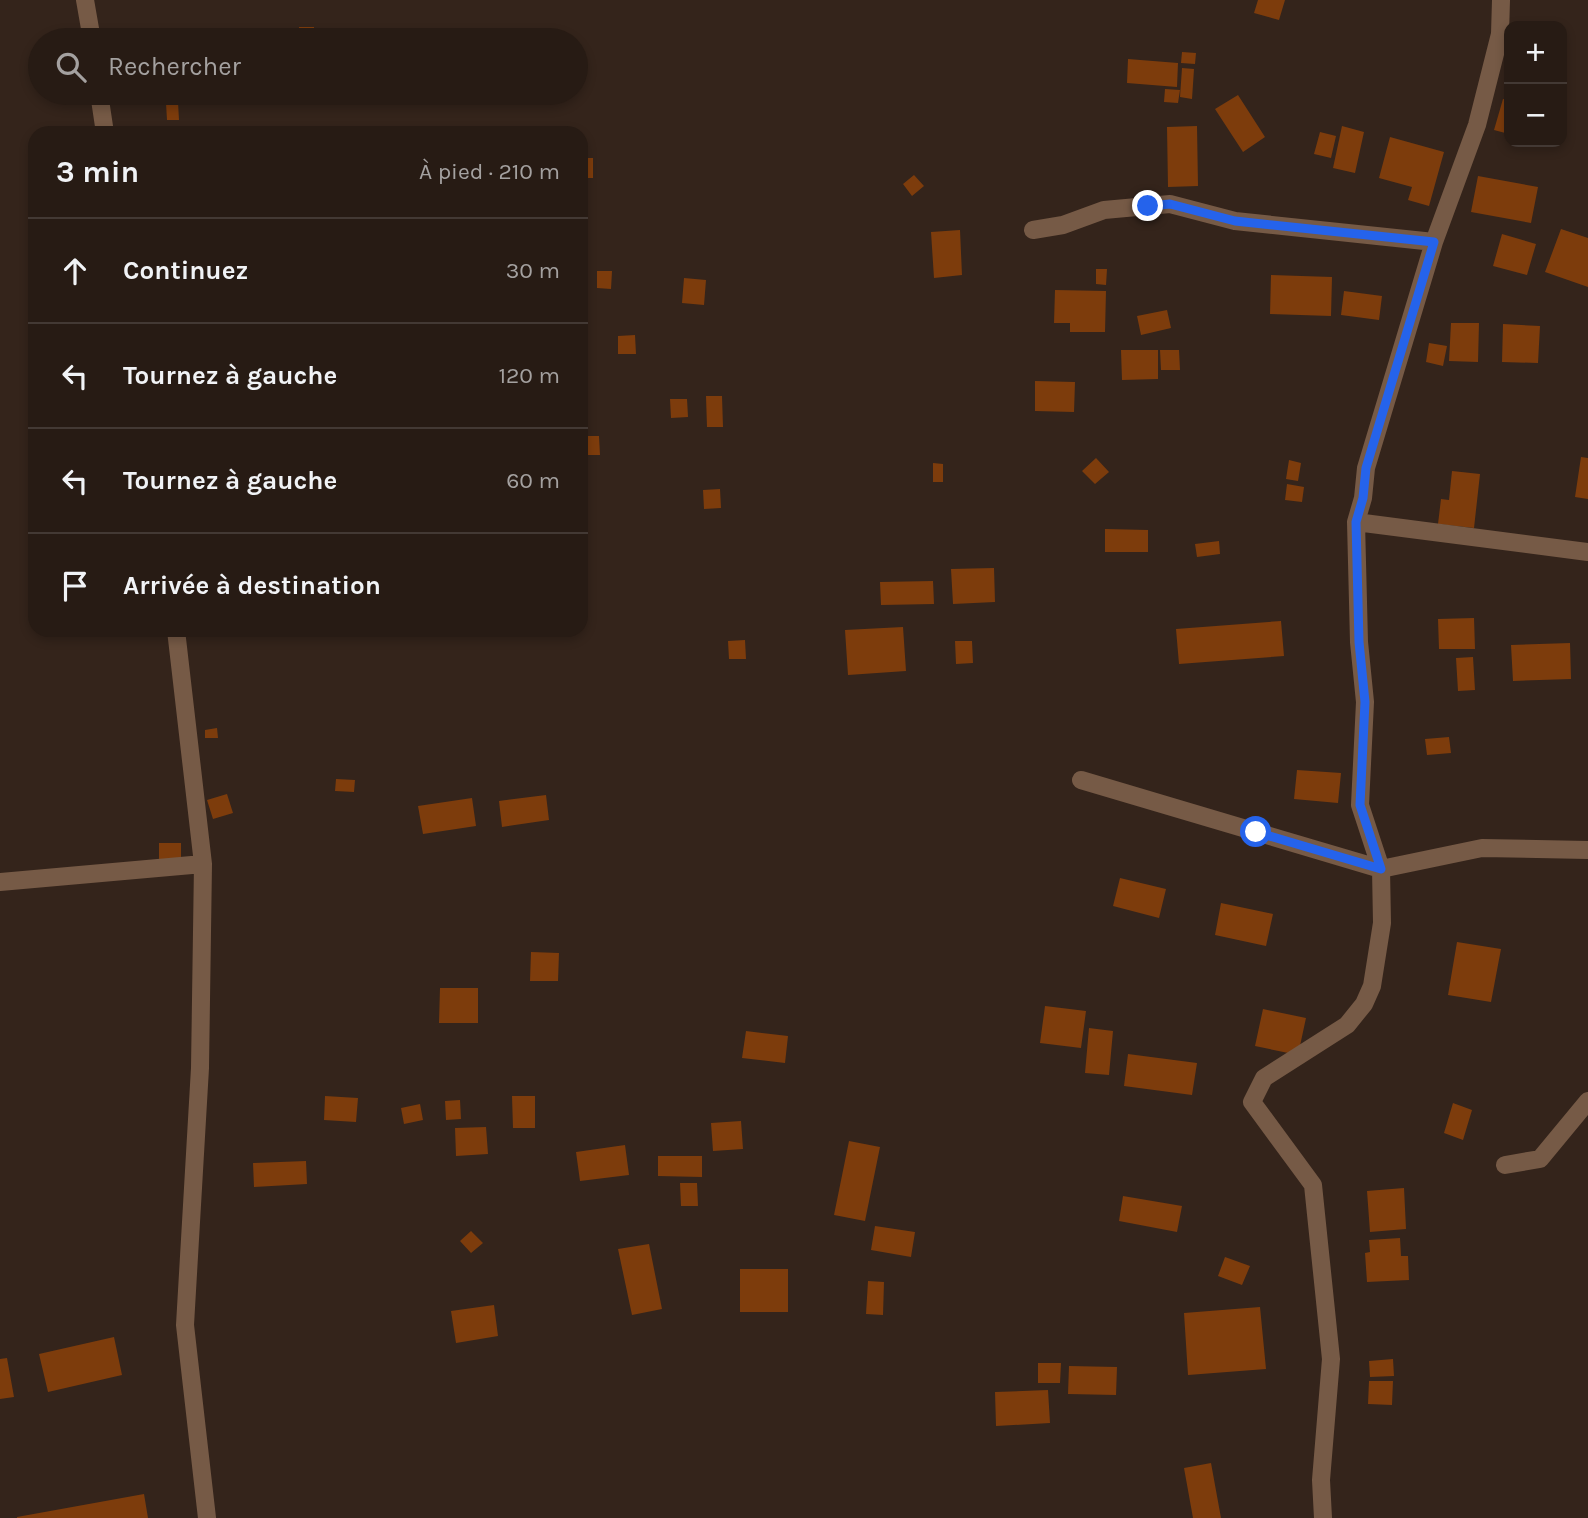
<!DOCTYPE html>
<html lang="fr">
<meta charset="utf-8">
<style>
body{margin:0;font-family:Karla,sans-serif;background:#332822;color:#f1f3f6}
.controls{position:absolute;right:21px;top:21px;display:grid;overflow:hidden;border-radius:14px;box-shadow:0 4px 10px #0003}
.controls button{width:63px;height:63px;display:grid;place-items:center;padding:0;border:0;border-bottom:2px solid #433934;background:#271b14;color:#f1f3f6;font:35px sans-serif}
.stop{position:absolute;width:21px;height:21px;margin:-16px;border:5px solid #2563eb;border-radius:50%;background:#fff}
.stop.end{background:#2563eb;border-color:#fff;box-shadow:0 2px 7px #0008}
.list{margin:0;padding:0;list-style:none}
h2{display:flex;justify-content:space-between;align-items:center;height:91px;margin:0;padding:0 28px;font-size:30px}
h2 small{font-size:23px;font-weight:400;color:#a4a1a0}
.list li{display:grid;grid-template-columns:46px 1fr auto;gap:21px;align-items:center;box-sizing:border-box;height:105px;padding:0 28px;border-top:2px solid #433934}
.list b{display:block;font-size:26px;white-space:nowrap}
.list em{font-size:23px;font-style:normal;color:#a4a1a0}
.icon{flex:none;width:38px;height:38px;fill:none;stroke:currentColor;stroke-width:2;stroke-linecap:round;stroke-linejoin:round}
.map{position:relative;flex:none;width:1588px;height:1518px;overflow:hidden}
.search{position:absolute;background:#271b14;box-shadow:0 4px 10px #0003;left:28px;top:28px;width:560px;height:77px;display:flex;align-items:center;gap:18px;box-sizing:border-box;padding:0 24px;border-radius:38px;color:#a4a1a0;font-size:26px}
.panel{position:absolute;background:#271b14;box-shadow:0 4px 10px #0003;left:28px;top:126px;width:560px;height:511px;border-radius:21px}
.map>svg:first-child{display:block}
</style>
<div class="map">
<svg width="1588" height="1518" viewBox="0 0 1588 1518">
<rect width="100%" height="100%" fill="#34241b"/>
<path fill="#7d3c0c" d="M 1258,0 L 1285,0 L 1279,20 L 1254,13 Z
M 299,27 L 314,27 L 315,40 L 300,40 Z
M 464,29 L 469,40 L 441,40 L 440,37 Z
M 1182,52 L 1196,53 L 1195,64 L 1181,63 Z
M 1128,59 L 1178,63 L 1177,87 L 1127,83 Z
M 1182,68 L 1194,69 L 1192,99 L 1180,97 Z
M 1165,89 L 1180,90 L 1178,103 L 1164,102 Z
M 1238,95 L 1265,137 L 1243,152 L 1215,109 Z
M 1503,99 L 1509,100 L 1509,134 L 1494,130 Z
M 178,102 L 179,120 L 167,120 L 166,103 Z
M 1197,126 L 1198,186 L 1168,187 L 1167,127 Z
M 1342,126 L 1364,132 L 1355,173 L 1333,168 Z
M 1320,132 L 1336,136 L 1331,158 L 1314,154 Z
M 1390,137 L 1444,152 L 1429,206 L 1408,200 L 1412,187 L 1379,178 Z
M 581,158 L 593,158 L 593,178 L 582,178 Z
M 914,175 L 924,186 L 912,196 L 903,184 Z
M 1478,176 L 1538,187 L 1531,223 L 1471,212 Z
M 1561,229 L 1588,238 L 1588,287 L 1545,272 Z
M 960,230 L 962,275 L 934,278 L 931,232 Z
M 1502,234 L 1536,244 L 1527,275 L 1493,266 Z
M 1096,269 L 1107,269 L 1106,285 L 1096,284 Z
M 597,271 L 612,271 L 611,289 L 597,288 Z
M 1271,275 L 1332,277 L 1331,316 L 1270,314 Z
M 684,278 L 706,280 L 704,305 L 682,303 Z
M 1055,290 L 1106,291 L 1105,332 L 1070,332 L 1070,323 L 1054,323 Z
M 1344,291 L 1382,296 L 1379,320 L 1341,315 Z
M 1167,310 L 1171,328 L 1141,335 L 1137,316 Z
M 1451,323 L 1479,323 L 1478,362 L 1449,361 Z
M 1503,324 L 1540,326 L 1538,363 L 1502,362 Z
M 635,335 L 636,354 L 618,354 L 618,336 Z
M 1429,343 L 1447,346 L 1443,366 L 1426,362 Z
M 1121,350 L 1158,350 L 1158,379 L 1122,380 Z
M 1160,350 L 1179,350 L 1180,370 L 1161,370 Z
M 1035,381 L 1075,382 L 1074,412 L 1035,411 Z
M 706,396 L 722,396 L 723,427 L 707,427 Z
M 670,399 L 687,399 L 688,417 L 671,418 Z
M 582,436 L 599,436 L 600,455 L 583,455 Z
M 1581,457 L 1588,458 L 1588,499 L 1575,497 Z
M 1096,458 L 1109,472 L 1095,484 L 1082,471 Z
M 1289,460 L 1301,463 L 1298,481 L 1286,479 Z
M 933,463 L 943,464 L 943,482 L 933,482 Z
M 1452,471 L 1480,474 L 1474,528 L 1438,524 L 1441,499 L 1449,500 Z
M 1287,484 L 1304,487 L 1302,502 L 1285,500 Z
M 720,489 L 721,508 L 704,509 L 703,490 Z
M 1105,529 L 1148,530 L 1148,552 L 1105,552 Z
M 1219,541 L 1220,554 L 1197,557 L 1195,544 Z
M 994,568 L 995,602 L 953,604 L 951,569 Z
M 933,581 L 934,604 L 881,605 L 880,582 Z
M 1474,618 L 1475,649 L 1439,649 L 1438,619 Z
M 1281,621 L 1284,656 L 1179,664 L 1176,629 Z
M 903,627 L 906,671 L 848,675 L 845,630 Z
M 745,640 L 746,659 L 729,659 L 728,641 Z
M 955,641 L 972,641 L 973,663 L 956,664 Z
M 1570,643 L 1571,679 L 1513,681 L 1511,645 Z
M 1473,657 L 1475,690 L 1458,691 L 1456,658 Z
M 217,728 L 218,738 L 205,738 L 205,730 Z
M 1449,737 L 1451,753 L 1427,755 L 1425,739 Z
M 1297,770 L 1341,773 L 1338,803 L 1294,799 Z
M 336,779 L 355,780 L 354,792 L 335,791 Z
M 227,794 L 233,813 L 213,819 L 207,800 Z
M 546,795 L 549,820 L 502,827 L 499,801 Z
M 472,798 L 476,826 L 423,834 L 418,806 Z
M 159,843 L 181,843 L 181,861 L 159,861 Z
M 1120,878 L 1166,889 L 1159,918 L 1113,906 Z
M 1221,903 L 1273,914 L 1266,946 L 1215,935 Z
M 1457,942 L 1501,949 L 1491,1002 L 1448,995 Z
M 531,952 L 559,953 L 558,981 L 530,981 Z
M 440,988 L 478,988 L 478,1023 L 439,1023 Z
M 1045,1006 L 1086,1011 L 1081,1048 L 1040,1043 Z
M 1263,1009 L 1306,1018 L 1298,1055 L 1255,1046 Z
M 1089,1028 L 1113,1031 L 1109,1075 L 1085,1073 Z
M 746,1031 L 788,1036 L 785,1063 L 742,1058 Z
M 1128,1054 L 1197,1063 L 1192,1095 L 1124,1086 Z
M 325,1096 L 358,1098 L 356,1122 L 324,1120 Z
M 512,1096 L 535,1096 L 535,1128 L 513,1128 Z
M 460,1100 L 461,1119 L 446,1120 L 445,1101 Z
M 1453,1103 L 1472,1110 L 1463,1140 L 1444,1133 Z
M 420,1104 L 423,1120 L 404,1124 L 401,1108 Z
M 741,1121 L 743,1149 L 713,1151 L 711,1123 Z
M 486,1127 L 488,1154 L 456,1156 L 455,1128 Z
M 849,1141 L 880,1147 L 865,1221 L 834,1215 Z
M 625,1145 L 629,1175 L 580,1181 L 576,1152 Z
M 658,1156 L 702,1156 L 702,1177 L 658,1176 Z
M 306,1161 L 307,1184 L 254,1187 L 253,1163 Z
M 680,1183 L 697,1183 L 698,1206 L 681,1206 Z
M 1404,1188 L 1406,1229 L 1370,1232 L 1367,1191 Z
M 1123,1196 L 1182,1206 L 1177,1232 L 1119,1221 Z
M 875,1226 L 915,1232 L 911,1257 L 871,1250 Z
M 471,1231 L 483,1243 L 471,1253 L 460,1241 Z
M 1400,1238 L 1401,1256 L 1408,1256 L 1409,1280 L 1367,1282 L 1365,1253 L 1370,1252 L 1369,1240 Z
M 649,1244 L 662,1309 L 632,1315 L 618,1249 Z
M 1225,1257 L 1250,1266 L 1242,1285 L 1218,1276 Z
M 740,1269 L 788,1269 L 788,1312 L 740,1312 Z
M 868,1281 L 884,1282 L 883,1315 L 866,1314 Z
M 494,1305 L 498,1336 L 456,1343 L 451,1311 Z
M 1260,1307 L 1266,1369 L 1188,1375 L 1184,1313 Z
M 114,1337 L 122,1375 L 48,1392 L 39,1354 Z
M 7,1358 L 14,1397 L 0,1399 L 0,1359 Z
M 1393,1359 L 1394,1376 L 1370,1377 L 1369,1361 Z
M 1038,1363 L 1061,1363 L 1060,1383 L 1038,1383 Z
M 1069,1366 L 1117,1367 L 1116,1395 L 1068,1394 Z
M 1369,1381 L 1393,1381 L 1392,1405 L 1368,1404 Z
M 1048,1390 L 1050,1423 L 996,1426 L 995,1392 Z
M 1211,1463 L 1221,1518 L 1193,1518 L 1184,1468 Z
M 144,1494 L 148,1518 L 17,1518 L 17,1517 Z"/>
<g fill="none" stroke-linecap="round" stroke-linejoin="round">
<path stroke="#765a46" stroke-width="18" d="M 85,0 L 92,40
M 99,93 L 105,133
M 1033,230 L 1063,225 L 1104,210 L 1170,204 L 1235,221 L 1434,242
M 1356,522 L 1588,552
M 176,630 L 203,864 L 200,1068 L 185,1325 L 207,1518
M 1081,780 L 1381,869 L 1482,848 L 1588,850
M 0,882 L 203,864
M 1505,1165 L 1540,1159 L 1588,1101
M 1323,1518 L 1321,1480 L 1331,1359 L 1313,1185 L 1252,1102 L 1264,1078 L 1347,1025 L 1364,1004 L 1372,986 L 1382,923 L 1381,869 L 1360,805 L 1365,702 L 1359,642 L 1356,522 L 1363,498 L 1366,468 L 1434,242 L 1477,125 L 1500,34 L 1501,0"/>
</g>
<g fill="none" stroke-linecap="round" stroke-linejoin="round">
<path stroke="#2563eb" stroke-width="9" d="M 1148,206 L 1170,204 L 1235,221 L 1434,242 L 1366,468 L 1363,498 L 1356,522 L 1359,642 L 1365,702 L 1360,805 L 1381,869 L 1256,832"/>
</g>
</svg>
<div class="controls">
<button>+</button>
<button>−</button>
</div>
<div class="stop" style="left:1256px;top:832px"></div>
<div class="stop end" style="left:1148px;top:206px"></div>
<div class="search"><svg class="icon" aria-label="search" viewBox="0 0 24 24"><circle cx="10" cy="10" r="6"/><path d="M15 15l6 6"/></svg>Rechercher</div>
<section class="panel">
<h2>3 min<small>À pied · 210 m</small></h2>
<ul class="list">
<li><svg class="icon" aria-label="ahead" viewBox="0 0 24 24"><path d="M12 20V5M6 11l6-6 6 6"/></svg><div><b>Continuez</b></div><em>30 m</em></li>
<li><svg class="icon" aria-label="left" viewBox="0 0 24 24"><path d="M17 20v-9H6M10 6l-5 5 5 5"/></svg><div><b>Tournez à gauche</b></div><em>120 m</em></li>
<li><svg class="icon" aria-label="left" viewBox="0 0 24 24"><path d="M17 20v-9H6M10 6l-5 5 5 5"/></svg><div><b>Tournez à gauche</b></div><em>60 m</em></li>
<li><svg class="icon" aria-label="arrive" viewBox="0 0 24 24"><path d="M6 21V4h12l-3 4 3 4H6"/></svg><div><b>Arrivée à destination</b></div></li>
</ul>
</section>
</div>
